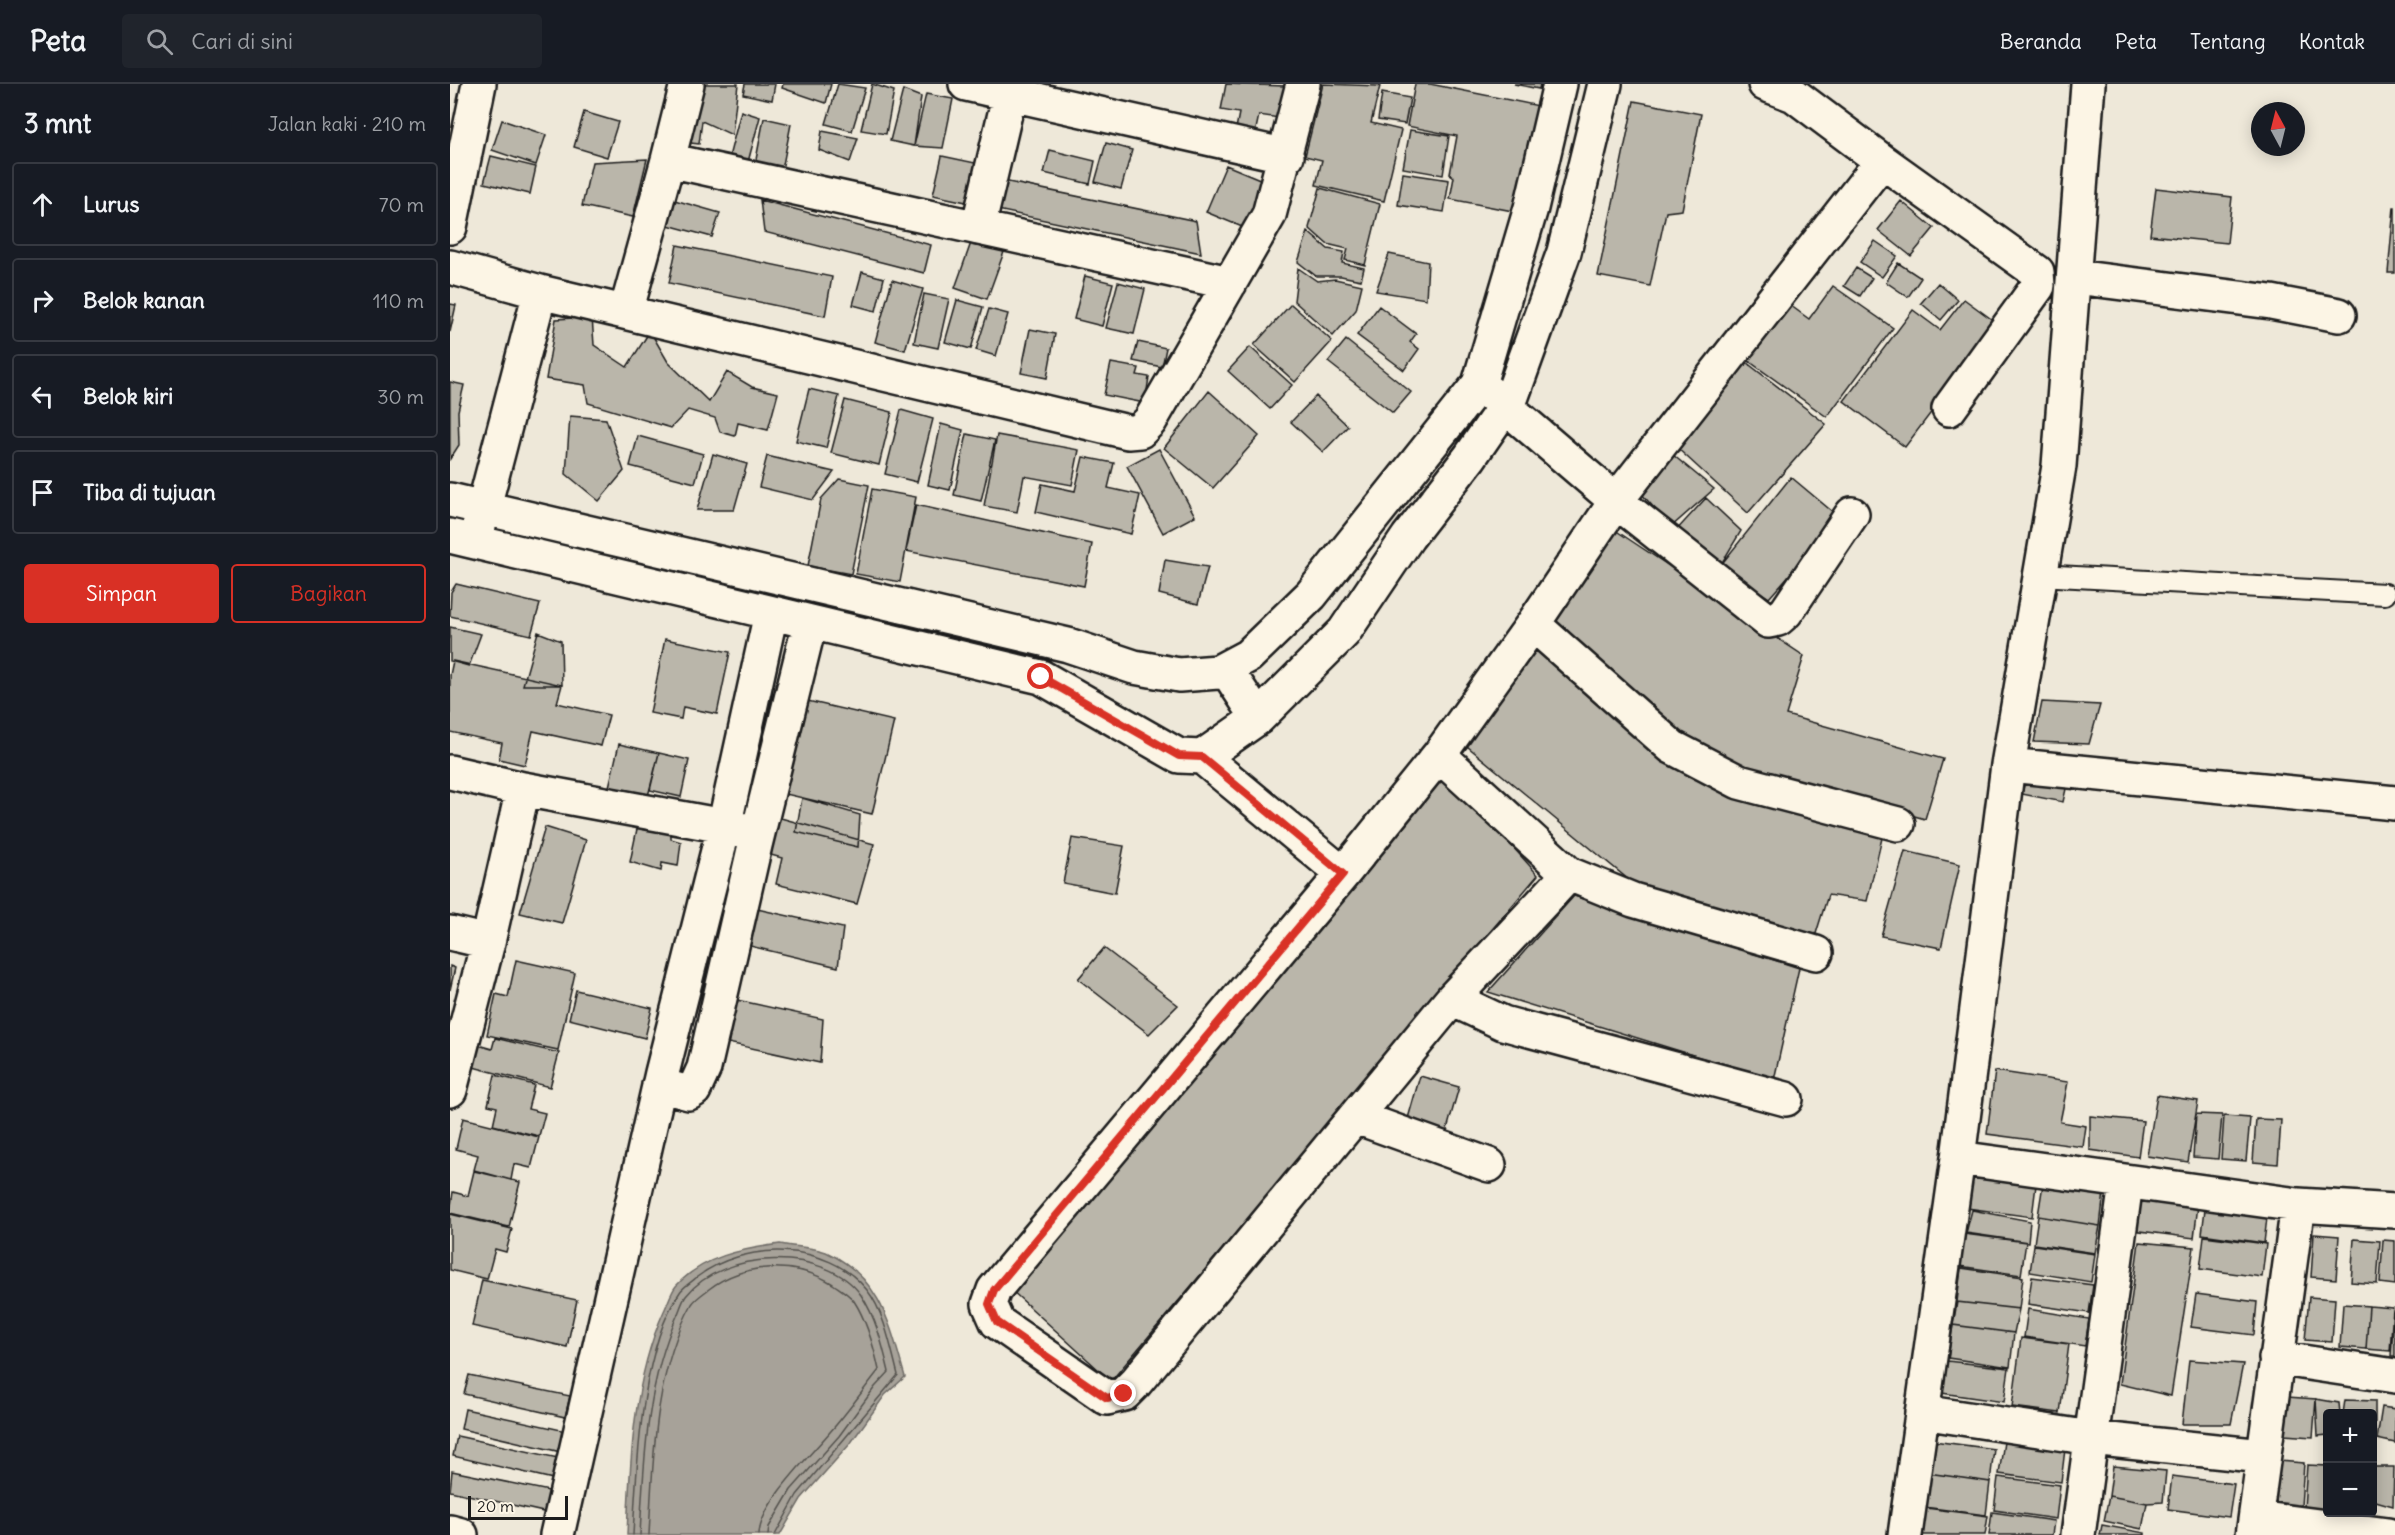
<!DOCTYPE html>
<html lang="id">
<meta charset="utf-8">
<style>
body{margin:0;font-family:Delius,sans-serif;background:#20242c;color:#f1f3f6}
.controls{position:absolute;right:18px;bottom:18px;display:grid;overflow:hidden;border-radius:6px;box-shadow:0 3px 15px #0003}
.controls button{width:54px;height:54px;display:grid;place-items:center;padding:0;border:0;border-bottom:2px solid #363941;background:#171b24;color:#f1f3f6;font:30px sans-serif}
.compass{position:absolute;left:1801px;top:18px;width:54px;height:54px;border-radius:50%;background:#171b24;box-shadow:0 3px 15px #0003;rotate:353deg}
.scale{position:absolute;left:18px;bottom:15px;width:100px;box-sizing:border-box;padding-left:6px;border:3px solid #1c1c1c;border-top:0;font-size:16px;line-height:21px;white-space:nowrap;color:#1c1c1c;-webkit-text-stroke:4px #fcf5e5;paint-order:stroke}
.stop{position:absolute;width:18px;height:18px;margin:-14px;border:4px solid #d93025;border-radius:50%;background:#fff}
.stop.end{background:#d93025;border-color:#fff;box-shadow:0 2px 6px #0008}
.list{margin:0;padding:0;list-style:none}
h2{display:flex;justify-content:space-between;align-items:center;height:78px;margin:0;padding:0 24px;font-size:26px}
h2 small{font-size:20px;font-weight:400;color:#9ea1a6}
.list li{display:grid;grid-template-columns:39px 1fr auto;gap:18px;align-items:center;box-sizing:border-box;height:84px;margin:0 12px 12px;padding:0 12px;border:2px solid #363941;border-radius:6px}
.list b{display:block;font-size:22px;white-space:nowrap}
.list em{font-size:20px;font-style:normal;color:#9ea1a6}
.actions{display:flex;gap:12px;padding:18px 24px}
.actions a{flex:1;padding:14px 0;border:2px solid #d93025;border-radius:6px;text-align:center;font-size:21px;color:#d93025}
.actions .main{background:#d93025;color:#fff}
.icon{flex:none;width:33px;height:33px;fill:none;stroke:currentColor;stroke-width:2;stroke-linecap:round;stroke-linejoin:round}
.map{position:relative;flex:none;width:1945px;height:1451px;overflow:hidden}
header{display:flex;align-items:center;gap:36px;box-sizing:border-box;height:84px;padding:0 30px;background:#171b24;border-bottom:2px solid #363941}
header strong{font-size:28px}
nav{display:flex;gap:33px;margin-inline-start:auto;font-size:21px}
.search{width:420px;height:54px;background:#20242c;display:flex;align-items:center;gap:15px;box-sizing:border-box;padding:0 21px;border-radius:6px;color:#9ea1a6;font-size:22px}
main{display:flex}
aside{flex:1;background:#171b24}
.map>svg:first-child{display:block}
</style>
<header>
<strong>Peta</strong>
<div class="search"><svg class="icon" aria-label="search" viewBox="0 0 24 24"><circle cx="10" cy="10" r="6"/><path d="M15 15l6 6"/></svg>Cari di sini</div>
<nav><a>Beranda</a><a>Peta</a><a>Tentang</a><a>Kontak</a></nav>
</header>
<main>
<aside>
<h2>3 mnt<small>Jalan kaki · 210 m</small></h2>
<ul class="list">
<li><svg class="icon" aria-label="ahead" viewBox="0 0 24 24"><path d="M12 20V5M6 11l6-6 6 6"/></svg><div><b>Lurus</b></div><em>70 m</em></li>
<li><svg class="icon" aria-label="right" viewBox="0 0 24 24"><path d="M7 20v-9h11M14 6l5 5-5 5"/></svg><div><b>Belok kanan</b></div><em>110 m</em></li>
<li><svg class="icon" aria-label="left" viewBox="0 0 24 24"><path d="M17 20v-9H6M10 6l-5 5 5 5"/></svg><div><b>Belok kiri</b></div><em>30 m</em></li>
<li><svg class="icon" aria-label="arrive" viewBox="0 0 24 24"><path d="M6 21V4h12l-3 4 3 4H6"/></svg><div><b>Tiba di tujuan</b></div></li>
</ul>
<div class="actions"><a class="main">Simpan</a><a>Bagikan</a></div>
</aside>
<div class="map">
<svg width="1945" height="1451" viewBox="0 0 1945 1451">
<rect width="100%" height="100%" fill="#eee8d9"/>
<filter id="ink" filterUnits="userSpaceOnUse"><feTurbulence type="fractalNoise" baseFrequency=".0167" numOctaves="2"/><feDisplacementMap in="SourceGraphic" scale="12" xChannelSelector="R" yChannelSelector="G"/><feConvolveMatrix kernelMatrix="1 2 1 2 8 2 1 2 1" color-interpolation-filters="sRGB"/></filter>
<g filter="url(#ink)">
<path fill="#a7a299" stroke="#6f6c67" stroke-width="1.5" d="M 330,1160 C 344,1163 362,1163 376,1168 C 431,1193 440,1241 455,1293 L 435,1311 L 400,1360 L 351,1415 L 330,1451 L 177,1451 C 180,1377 183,1295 214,1227 C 218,1219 221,1208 226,1202 C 253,1172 292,1165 330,1160 Z"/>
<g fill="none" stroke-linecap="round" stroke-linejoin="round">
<path stroke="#54524e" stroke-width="1.5" d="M 183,1451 C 187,1382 190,1266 230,1208 C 234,1202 242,1198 247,1193 C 294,1157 377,1156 417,1206 C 434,1227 441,1264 448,1291 L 347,1411 L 325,1451
M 190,1451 C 194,1378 196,1299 227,1232 C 230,1226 232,1217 236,1212 C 272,1165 377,1162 411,1211 C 426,1233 433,1263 439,1288 L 425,1303 L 389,1352 L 341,1406 L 319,1443 L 318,1451
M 199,1451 C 203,1375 204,1288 242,1220 C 246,1214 254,1209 259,1205 C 294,1178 347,1177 383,1200 C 390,1205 399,1210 404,1217 C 417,1237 424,1263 429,1286 C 413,1306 397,1329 380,1348 C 360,1372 310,1419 309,1451"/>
</g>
<path fill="#bab6aa" stroke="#1c1c1c" stroke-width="1.5" d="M 247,0 L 288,0 L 282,51 L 252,37 L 249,60 L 232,58 Z
M 295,0 L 325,0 L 322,16 L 293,10 Z
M 333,0 L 381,0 L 376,19 L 332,4 Z
M 388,0 L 415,4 L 402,47 L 376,40 Z
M 422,0 L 444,7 L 436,50 L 411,46 Z
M 776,0 L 835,2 L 829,34 L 809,31 L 803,59 L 784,55 L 789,29 L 771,26 Z
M 873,0 L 930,2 L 921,39 L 951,46 L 934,117 L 866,101 L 872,76 L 855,72 Z
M 965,0 L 980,0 L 1089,22 L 1068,128 L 1000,115 L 1004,93 L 1000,90 L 1007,52 L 957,42 Z
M 1064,0 L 1090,0 L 1089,5 Z
M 453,6 L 471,13 L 464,62 L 440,57 Z
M 932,9 L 960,14 L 955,40 L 928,36 Z
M 476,10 L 503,15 L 493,64 L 464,62 Z
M 1184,17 L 1251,30 L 1232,126 L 1216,128 L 1200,202 L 1148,192 Z
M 291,27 L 310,33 L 298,78 L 279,73 Z
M 134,28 L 168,38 L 157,73 L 124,63 Z
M 314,34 L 341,40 L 331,91 L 304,86 Z
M 52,36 L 96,51 L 86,81 L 42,66 Z
M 960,46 L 999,52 L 993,91 L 953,84 Z
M 372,47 L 408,54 L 400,78 L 369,66 Z
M 656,59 L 682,66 L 671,105 L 645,98 Z
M 600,66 L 645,77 L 640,100 L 594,89 Z
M 41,72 L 86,83 L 80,110 L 34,99 Z
M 492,72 L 530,80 L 521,119 L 483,111 Z
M 197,75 L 183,133 L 132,122 L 142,78 Z
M 776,81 L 817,98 L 797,145 L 756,128 Z
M 953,89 L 999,96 L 994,128 L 948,121 Z
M 544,95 L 746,137 L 751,169 L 538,124 Z
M 870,104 L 930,120 L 915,181 L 895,176 L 898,165 L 877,160 L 859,144 Z
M 1706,104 L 1782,113 L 1777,159 L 1700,151 Z
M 221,115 L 270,129 L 262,153 L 214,140 Z
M 310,116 L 481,161 L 474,189 L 314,148 Z
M 1451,117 L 1484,144 L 1461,172 L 1428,146 Z
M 1944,123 L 1945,123 L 1945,189 L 1938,189 Z
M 858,148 L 878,165 L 894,168 L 892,179 L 914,184 L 911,196 L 891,192 L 866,192 L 848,178 Z
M 522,156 L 554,168 L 537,215 L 505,204 Z
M 1425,157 L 1447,172 L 1432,193 L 1410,178 Z
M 227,161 L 382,193 L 375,232 L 219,199 Z
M 939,170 L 978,178 L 976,215 L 926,207 Z
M 1448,179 L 1471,194 L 1458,213 L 1436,198 Z
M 848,184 L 867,197 L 885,195 L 912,201 L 906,226 L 883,252 L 844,217 Z
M 1406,184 L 1422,194 L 1410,212 L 1394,202 Z
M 412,188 L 434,194 L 426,227 L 403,221 Z
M 635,192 L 663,199 L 652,242 L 624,235 Z
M 442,196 L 473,205 L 455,266 L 425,258 Z
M 668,198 L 695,205 L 684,250 L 656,244 Z
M 1488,199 L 1508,216 L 1491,236 L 1471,219 Z
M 1383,202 L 1443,244 L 1377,333 L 1296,275 L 1337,219 L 1359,235 Z
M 474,210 L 499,215 L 488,264 L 464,259 Z
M 1514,215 L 1548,240 L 1455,363 L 1394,317 L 1463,226 L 1490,246 Z
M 507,216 L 533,223 L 521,265 L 495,258 Z
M 0,220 L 6,221 L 0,248 Z
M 841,220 L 882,257 L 845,298 L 804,261 Z
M 929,222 L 966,250 L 960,258 L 969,265 L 954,286 L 907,251 Z
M 539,225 L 558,230 L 546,272 L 526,266 Z
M 142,233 L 144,261 L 177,283 L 200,247 L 218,278 L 259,318 L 277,288 L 302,303 L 328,309 L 318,346 L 288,339 L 285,352 L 270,348 L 265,334 L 238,326 L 221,344 L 138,319 L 135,301 L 96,295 L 106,235 Z
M 580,245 L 605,250 L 597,294 L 571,289 Z
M 896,256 L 961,308 L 943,329 L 878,278 Z
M 688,258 L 716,264 L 712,283 L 683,277 Z
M 800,263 L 842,301 L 820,325 L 778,287 Z
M 1292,275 L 1376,340 L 1298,429 L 1225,362 Z
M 661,279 L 689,284 L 687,291 L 699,293 L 695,319 L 654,311 Z
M 0,298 L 14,301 L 8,327 L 9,361 L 0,375 Z
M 359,305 L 389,312 L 376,364 L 346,357 Z
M 759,307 L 809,352 L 763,404 L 714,364 Z
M 866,312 L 898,342 L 873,368 L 841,338 Z
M 395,316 L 442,328 L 429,381 L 381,369 Z
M 451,326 L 483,335 L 467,398 L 435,390 Z
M 120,332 L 156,335 L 174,387 L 149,417 L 116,390 Z
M 491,340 L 513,346 L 500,406 L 478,401 Z
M 517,350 L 545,356 L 531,417 L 504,411 Z
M 547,351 L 629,366 L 622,401 L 574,392 L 567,428 L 534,422 Z
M 188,352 L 253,370 L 245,399 L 180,382 Z
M 709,365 L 745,432 L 713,449 L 677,382 Z
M 263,370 L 297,380 L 284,426 L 247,426 Z
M 1223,371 L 1264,405 L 1221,443 L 1190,408 Z
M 317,372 L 384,388 L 363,416 L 309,403 Z
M 633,373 L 664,379 L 658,404 L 690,411 L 681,450 L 586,428 L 592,400 L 625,407 Z
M 1341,393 L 1390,434 L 1319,514 L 1270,482 Z
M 389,395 L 419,401 L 401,490 L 358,482 L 371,415 Z
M 422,405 L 466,413 L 450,498 L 406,490 Z
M 1256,414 L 1291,447 L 1270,482 L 1223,450 Z
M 466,421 L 642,460 L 634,502 L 456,467 Z
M 1162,444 L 1354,572 L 1336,631 L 1493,675 L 1475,735 L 1259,673 L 1103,542 Z
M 715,476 L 758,483 L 748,520 L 709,510 Z
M 6,500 L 90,520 L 81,551 L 0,532 L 1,508 Z
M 0,543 L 31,550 L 19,582 L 0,577 Z
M 88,548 L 111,557 L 112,601 L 73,601 Z
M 215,555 L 280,568 L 267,630 L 233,623 L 231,635 L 200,629 Z
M 1084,565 L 1277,709 L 1432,754 L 1417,817 L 1378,811 L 1364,856 L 1190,805 L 1006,653 Z
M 3,577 L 112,601 L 107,619 L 159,631 L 151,662 L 83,647 L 75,681 L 49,675 L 52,659 L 0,648 L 0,591 Z
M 349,615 L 444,637 L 422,730 L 327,708 Z
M 1592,618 L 1650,621 L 1639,660 L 1584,658 Z
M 169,660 L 209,669 L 198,712 L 159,703 Z
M 209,669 L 239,676 L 231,713 L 200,706 Z
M 1578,683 L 1619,692 L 1613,718 L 1572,710 Z
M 996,689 L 1088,791 L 661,1297 L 560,1205 Z
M 352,714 L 410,731 L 408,763 L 346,748 Z
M 320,731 L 424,760 L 407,820 L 326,800 L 332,774 L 310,768 Z
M 188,740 L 221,745 L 221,755 L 231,758 L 228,782 L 212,779 L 211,787 L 180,778 Z
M 95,743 L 136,756 L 112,839 L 70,829 Z
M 622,754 L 674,762 L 665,809 L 613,799 Z
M 1455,767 L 1510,780 L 1491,864 L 1431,852 Z
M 1124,812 L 1349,884 L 1324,996 L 1038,908 Z
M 307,825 L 393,844 L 388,883 L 300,862 Z
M 654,864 L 728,921 L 699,950 L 628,895 Z
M 66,876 L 125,889 L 108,966 L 37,951 L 46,910 L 58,913 Z
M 0,882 L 5,884 L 0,906 Z
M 126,906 L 202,924 L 195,954 L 119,935 Z
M 287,916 L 373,935 L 370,979 L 278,959 Z
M 45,954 L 109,969 L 100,1003 L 23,983 L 28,961 L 42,965 Z
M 1545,987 L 1618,998 L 1610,1038 L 1636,1042 L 1633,1063 L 1537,1050 Z
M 45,991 L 84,1001 L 78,1025 L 95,1029 L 89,1052 L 43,1041 L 47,1023 L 38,1021 Z
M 970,992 L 1009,1003 L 996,1049 L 957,1038 Z
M 1707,1011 L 1748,1017 L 1738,1078 L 1697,1072 Z
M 1746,1030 L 1772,1031 L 1768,1075 L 1743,1073 Z
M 1640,1032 L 1693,1037 L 1688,1073 L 1640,1066 Z
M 1774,1032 L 1800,1034 L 1796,1077 L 1771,1075 Z
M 13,1034 L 89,1053 L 81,1084 L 64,1080 L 61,1096 L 24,1086 L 28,1071 L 6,1065 Z
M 1806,1035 L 1831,1036 L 1828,1080 L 1803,1078 Z
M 1516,1083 L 1587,1093 L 1582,1133 L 1510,1123 Z
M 24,1087 L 70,1098 L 59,1143 L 0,1129 L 3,1108 L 18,1112 Z
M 1593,1100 L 1654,1108 L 1650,1142 L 1588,1132 Z
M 1687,1113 L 1748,1121 L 1744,1154 L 1682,1146 Z
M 1756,1117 L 1818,1125 L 1814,1159 L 1752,1150 Z
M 1522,1126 L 1580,1137 L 1578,1158 L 1516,1149 Z
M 0,1130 L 62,1145 L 56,1168 L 45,1165 L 37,1195 L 0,1186 Z
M 1588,1132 L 1650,1142 L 1645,1169 L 1584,1160 Z
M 1514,1150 L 1576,1158 L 1571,1191 L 1509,1182 Z
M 1864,1150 L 1889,1152 L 1886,1195 L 1861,1193 Z
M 1754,1152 L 1816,1160 L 1812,1193 L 1750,1185 Z
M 1904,1155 L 1930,1157 L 1927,1200 L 1901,1198 Z
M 1933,1156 L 1945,1157 L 1945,1201 L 1930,1199 Z
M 1689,1158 L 1744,1163 L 1721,1312 L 1670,1300 Z
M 1584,1161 L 1645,1170 L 1641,1198 L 1580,1188 Z
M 1511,1184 L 1573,1193 L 1569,1225 L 1507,1218 Z
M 1582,1193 L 1643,1201 L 1639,1229 L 1578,1220 Z
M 32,1196 L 127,1216 L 117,1263 L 22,1242 Z
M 1746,1210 L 1807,1218 L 1804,1251 L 1741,1243 Z
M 1859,1213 L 1885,1215 L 1882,1258 L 1855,1256 Z
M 1507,1218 L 1569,1225 L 1564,1249 L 1503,1241 Z
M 1893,1220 L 1919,1222 L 1916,1265 L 1890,1263 Z
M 1919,1222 L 1943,1224 L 1940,1267 L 1916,1265 Z
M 1578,1225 L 1639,1235 L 1635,1262 L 1574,1253 Z
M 1944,1228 L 1945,1228 L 1945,1272 L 1941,1272 Z
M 1503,1241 L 1564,1249 L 1560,1283 L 1498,1274 Z
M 1571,1254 L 1619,1260 L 1610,1329 L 1562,1323 Z
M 1739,1276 L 1793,1280 L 1781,1340 L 1732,1340 Z
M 1497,1277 L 1559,1284 L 1554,1318 L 1492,1309 Z
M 19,1291 L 120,1312 L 115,1333 L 14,1310 Z
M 1837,1313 L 1866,1315 L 1863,1353 L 1834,1351 Z
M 1866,1315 L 1889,1319 L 1890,1330 L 1878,1330 L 1878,1351 L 1868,1352 Z
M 1895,1316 L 1925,1317 L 1925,1353 L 1922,1353 L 1922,1330 L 1893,1330 Z
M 1932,1323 L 1945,1325 L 1945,1359 L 1927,1355 Z
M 15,1325 L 116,1347 L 111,1368 L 11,1345 Z
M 7,1352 L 108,1374 L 103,1395 L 3,1372 Z
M 1483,1357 L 1544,1365 L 1540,1398 L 1478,1389 Z
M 1554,1358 L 1615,1365 L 1611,1398 L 1549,1390 Z
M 1828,1377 L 1854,1379 L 1851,1422 L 1826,1421 Z
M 1857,1381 L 1878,1382 L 1878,1426 L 1854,1424 Z
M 1663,1382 L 1716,1387 L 1713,1418 L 1697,1419 L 1659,1412 Z
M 1922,1383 L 1944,1383 L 1943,1422 L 1922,1416 Z
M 2,1387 L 104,1408 L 98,1429 L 0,1407 Z
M 1478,1389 L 1540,1398 L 1536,1431 L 1474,1423 Z
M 1722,1392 L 1784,1400 L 1779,1433 L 1718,1425 Z
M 1548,1393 L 1610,1401 L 1606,1435 L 1544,1426 Z
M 1659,1412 L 1697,1419 L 1692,1445 L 1654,1437 Z
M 1476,1424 L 1538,1432 L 1535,1451 L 1472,1451 Z
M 1542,1428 L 1604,1437 L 1602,1451 L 1539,1451 Z
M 1652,1441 L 1695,1449 L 1695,1451 L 1650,1451 Z"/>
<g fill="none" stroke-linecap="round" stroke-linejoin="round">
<defs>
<path id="service" d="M 1589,491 L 1935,510"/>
<path id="minor" d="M 237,0 L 218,76 L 780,199
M 516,0 L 837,72
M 1315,0 L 1344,11 L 1432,77 L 1166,417 L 1083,540 L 1222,663 L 1289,698 L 1448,740
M 1432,77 L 1587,188 L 1588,202 L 1499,325
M 0,143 L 29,0
M 528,144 L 562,0
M 0,183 L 90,208
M 1625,193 L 1821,218 L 1889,231
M 176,228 L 218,76
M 1040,309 L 1166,417 L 1318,537 L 1328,535 L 1336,528 L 1402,430
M 0,416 L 618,561 L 684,583 L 729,591 L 768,588 L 798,572 L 861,511 L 1029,300 L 1081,124 L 1110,0
M 0,452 L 591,593 L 729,672 L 752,673 L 893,790
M 25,457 L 90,208 L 678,348 L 690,347 L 700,337 L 819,131 L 853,0
M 776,585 L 808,634
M 989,671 L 1119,790 L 1002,915 L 686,1298 L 674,1310 L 657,1314 L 547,1238 L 539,1220 L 544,1206 L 893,790 Z
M 989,671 L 1083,540
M 752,673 L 808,634 L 894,548 L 958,453 L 1020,373 L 1062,312 L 1114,168 L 1155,0
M 1558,681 L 1945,719
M 0,688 L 73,705 L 38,858 L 0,1006
M 73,705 L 295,746
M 1119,790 L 1183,816 L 1366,869
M 0,849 L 38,858
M 1002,915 L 1053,939 L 1336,1015
M 209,1001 L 239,1009 L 244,1006 L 254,984 L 305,761 L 360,538
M 906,1033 L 1039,1081
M 1508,1074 L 1848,1121 L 1945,1127
M 1826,1274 L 1945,1292
M 1472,1328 L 1641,1354 L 1813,1372
M 1806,1434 L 1938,1451
M 0,1448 L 11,1451
M 107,1451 L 212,989 L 274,743 L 321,529
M 1455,1451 L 1508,1074 L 1558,681 L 1609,382 L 1638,0
M 1628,1451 L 1676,1099
M 1803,1451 L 1848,1121"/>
</defs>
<use href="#service" stroke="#1c1c1c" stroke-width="24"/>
<use href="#minor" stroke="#1c1c1c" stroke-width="38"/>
<use href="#service" stroke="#fcf5e5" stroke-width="20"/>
<use href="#minor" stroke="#fcf5e5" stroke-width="33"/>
</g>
</g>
<g fill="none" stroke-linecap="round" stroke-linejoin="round" filter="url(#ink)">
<path stroke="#d93025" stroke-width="8" d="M 591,593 L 729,672 L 752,673 L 893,790 L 544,1206 L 539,1220 L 547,1238 L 657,1314 L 674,1310"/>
</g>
</svg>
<div class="controls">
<button>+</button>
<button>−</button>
</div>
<svg class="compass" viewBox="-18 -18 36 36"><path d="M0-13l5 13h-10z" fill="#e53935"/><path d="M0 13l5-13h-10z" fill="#9ea1a6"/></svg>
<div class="scale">20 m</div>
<div class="stop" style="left:591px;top:593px"></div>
<div class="stop end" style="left:674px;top:1310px"></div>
</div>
</main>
